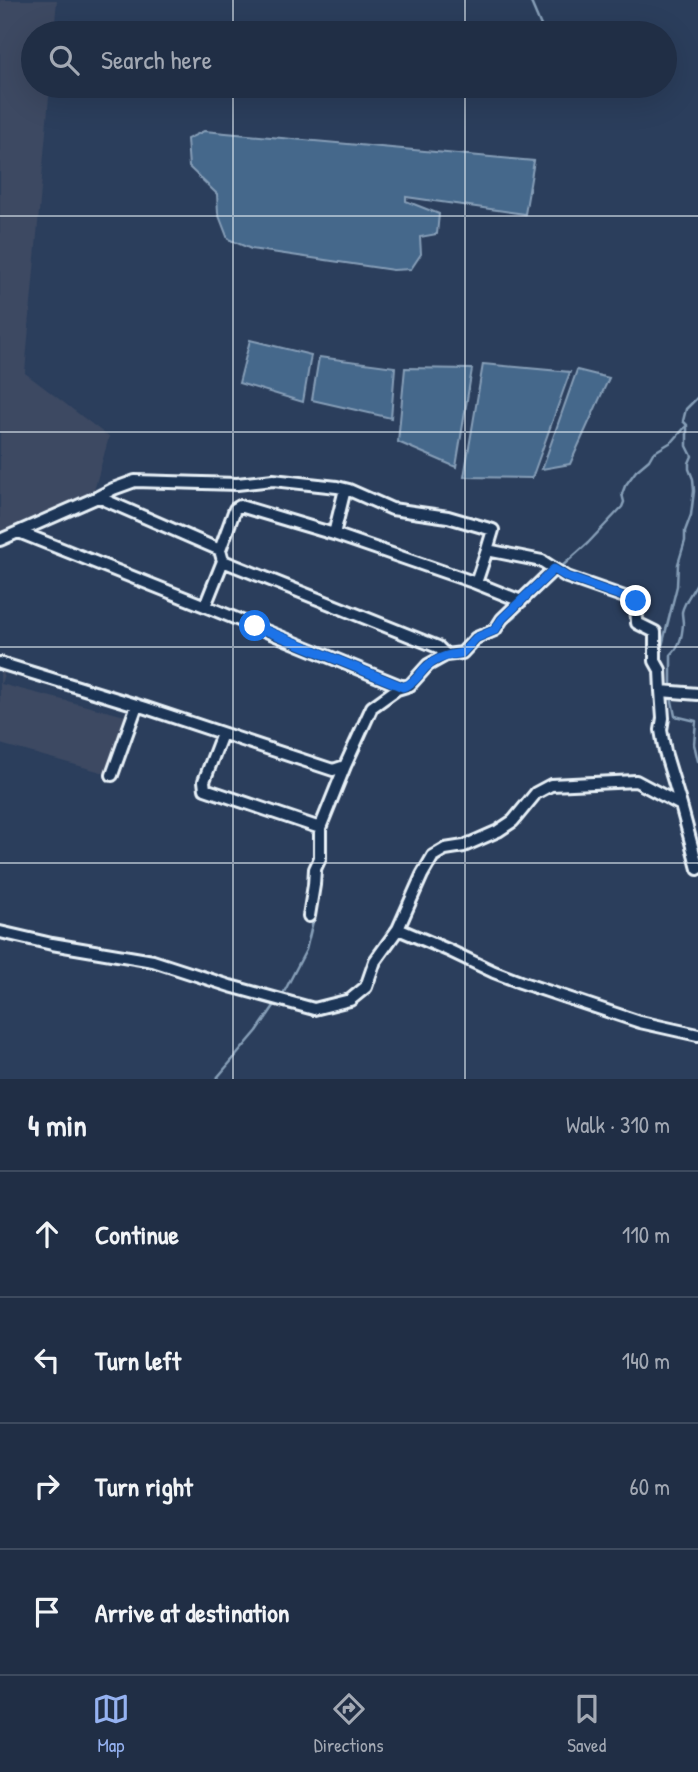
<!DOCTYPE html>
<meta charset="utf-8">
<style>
body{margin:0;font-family:"Patrick Hand",sans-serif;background:#2d3a50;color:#f1f3f6}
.stop{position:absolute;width:21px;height:21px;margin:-16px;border:5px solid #1a73e8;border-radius:50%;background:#fff}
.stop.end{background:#1a73e8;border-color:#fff;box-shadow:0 2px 7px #0008}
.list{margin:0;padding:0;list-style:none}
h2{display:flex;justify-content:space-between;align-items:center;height:91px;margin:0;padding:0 28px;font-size:30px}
h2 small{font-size:23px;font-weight:400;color:#a2a8b3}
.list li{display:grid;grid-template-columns:46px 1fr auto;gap:21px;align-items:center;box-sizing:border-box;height:126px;padding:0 28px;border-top:2px solid #3d4a5e}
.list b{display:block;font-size:26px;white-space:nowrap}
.list em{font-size:23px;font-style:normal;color:#a2a8b3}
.icon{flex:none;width:38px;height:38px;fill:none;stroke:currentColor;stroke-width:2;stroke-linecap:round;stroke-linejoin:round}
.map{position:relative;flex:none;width:698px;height:1079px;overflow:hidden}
.search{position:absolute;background:#202e45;box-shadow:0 7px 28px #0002;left:21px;right:21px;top:21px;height:77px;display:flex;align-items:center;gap:18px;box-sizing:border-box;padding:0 24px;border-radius:38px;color:#a2a8b3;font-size:26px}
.sheet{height:595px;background:#202e45}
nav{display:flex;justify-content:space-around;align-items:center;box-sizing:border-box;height:98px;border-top:2px solid #3d4a5e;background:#202e45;font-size:19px;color:#a2a8b3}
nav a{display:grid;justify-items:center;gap:4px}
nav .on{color:#95b2f1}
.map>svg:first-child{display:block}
</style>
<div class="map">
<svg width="698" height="1079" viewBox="0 0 698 1079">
<rect width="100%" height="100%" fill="#2b3e5c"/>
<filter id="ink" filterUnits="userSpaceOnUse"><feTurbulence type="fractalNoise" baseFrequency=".0143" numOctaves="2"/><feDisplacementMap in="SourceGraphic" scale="14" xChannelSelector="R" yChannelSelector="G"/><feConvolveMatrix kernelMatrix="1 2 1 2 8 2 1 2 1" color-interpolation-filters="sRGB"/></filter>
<g filter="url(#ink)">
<path fill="#3c4962" d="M 0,0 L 57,0 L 54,33 L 33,33 L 33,86 L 50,86 L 25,373 L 109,437 L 94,491 L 0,533 Z
M 0,666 L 6,668 L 1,684 L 133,718 L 112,775 L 0,744 Z"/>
<path fill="#45678b" stroke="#869eb7" stroke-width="2" d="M 204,131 L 534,161 L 525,214 L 406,197 L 406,201 L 439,214 L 437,234 L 420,237 L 421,254 L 411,269 L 393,270 L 251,249 L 228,239 L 218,213 L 217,194 L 189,167 L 187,139 Z
M 250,340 L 311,355 L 303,402 L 239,383 Z
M 319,357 L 395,367 L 391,418 L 312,400 Z
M 483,364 L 570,372 L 532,478 L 464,477 Z
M 405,368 L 472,369 L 456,467 L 398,442 Z
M 577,370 L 609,378 L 570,464 L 542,469 Z"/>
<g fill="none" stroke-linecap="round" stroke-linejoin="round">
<path stroke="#869eb7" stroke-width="2.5" d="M 530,0 L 544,33
M 559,569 L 588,543 L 622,507 L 624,502 L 622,494 L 625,486 L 636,471 L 649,460 L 653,453 L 673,441 L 687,425 L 683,421 L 686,409 L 698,397
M 503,626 L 516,616 L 520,608 L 556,575
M 475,645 L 491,639 L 497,634
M 661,650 L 677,586 L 678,564 L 685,541 L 685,531 L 691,515 L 694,491 L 693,479 L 689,469 L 689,463 L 692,456 L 687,446 L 687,426
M 426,675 L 440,664
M 671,689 L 671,655 C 680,646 682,637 683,624 C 683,620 682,616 682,612 C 684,602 693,591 698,581
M 671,696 L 675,716 L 696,721 L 694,744 L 698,761
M 283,994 L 306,950 L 318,901 L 318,892
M 216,1079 L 257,1031 L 274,1006"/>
<defs>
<path id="minor" d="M 98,497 L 220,550 L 223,561 L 438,647 L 446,655
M 19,532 L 205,606
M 334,534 L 476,583 L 487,550
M 0,540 L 98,497 L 113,489 L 135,481 L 237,484 L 273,480 L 337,487 L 349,490 L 392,509 L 448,517 L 493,530 L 487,550 L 542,561 L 567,577 L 636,601 L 637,623 L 655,632 L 655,661 L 660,670 L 661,691 L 663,718 L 661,730 L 665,752 L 681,805
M 220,550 L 235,509 L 240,506 L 334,534 L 345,489
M 223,561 L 205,606 L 403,687
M 476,583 L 521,601
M 0,663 L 146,708 L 333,770 L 345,766 L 372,707 L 397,689 L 410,685 L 428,665 L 446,655 L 462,653 L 476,638 L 495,630 L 502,619 L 554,569
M 661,691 L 698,694
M 222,734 L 204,781 L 205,789 L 320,828 L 345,766
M 112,775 L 137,705
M 309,916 L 314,885 L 315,869 L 320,858 L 320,828
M 398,929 L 448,950 L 494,972 L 520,982 L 640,1022 L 698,1035
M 0,932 L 52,944 L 153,961 L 230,986 L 314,1009 L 350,1000 L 366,987 L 375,961 L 398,929 L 422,875 L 433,856 L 445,849 L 464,846 L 498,831 L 513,821 L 536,793 L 551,785 L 636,781 L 681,805 L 698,869"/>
</defs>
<use href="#minor" stroke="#e8f1f8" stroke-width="16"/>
<use href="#minor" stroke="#1d3557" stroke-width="10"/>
</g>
</g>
<g fill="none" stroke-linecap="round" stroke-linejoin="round" filter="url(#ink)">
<path stroke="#1a73e8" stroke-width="9" d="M 255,626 L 403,687 C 413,684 418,676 425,668 C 436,658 448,655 462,653 L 476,638 L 495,630 L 502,619 L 554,569 L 567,577 L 636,601"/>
</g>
<path fill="none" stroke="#e8f1f8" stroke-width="2" stroke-opacity="0.55" d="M 233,0 L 233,33M 465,0 L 465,33M 233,86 L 233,1079M 465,86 L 465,1079M 0,216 L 698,216M 0,432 L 698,432M 0,647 L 698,647M 0,863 L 698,863"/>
</svg>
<div class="stop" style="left:255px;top:626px"></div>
<div class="stop end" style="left:636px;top:601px"></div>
<div class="search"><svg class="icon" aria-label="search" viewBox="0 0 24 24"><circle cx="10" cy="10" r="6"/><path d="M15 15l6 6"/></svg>Search here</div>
</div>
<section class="sheet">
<h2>4 min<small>Walk · 310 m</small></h2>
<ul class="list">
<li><svg class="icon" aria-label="ahead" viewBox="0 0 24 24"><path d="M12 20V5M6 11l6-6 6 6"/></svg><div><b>Continue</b></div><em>110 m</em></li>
<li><svg class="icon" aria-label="left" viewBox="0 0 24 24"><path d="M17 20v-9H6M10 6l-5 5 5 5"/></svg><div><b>Turn left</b></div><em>140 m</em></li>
<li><svg class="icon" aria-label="right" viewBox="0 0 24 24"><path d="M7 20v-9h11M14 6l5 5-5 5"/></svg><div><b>Turn right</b></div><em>60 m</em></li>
<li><svg class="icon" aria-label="arrive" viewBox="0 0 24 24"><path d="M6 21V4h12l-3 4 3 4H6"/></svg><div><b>Arrive at destination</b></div></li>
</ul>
</section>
<nav>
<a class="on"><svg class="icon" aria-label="map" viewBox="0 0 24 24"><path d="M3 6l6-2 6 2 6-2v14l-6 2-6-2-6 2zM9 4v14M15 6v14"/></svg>Map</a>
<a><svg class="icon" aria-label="directions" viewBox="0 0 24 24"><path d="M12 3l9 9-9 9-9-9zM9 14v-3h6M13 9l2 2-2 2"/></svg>Directions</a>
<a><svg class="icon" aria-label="saved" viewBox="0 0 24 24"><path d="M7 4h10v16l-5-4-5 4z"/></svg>Saved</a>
</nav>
